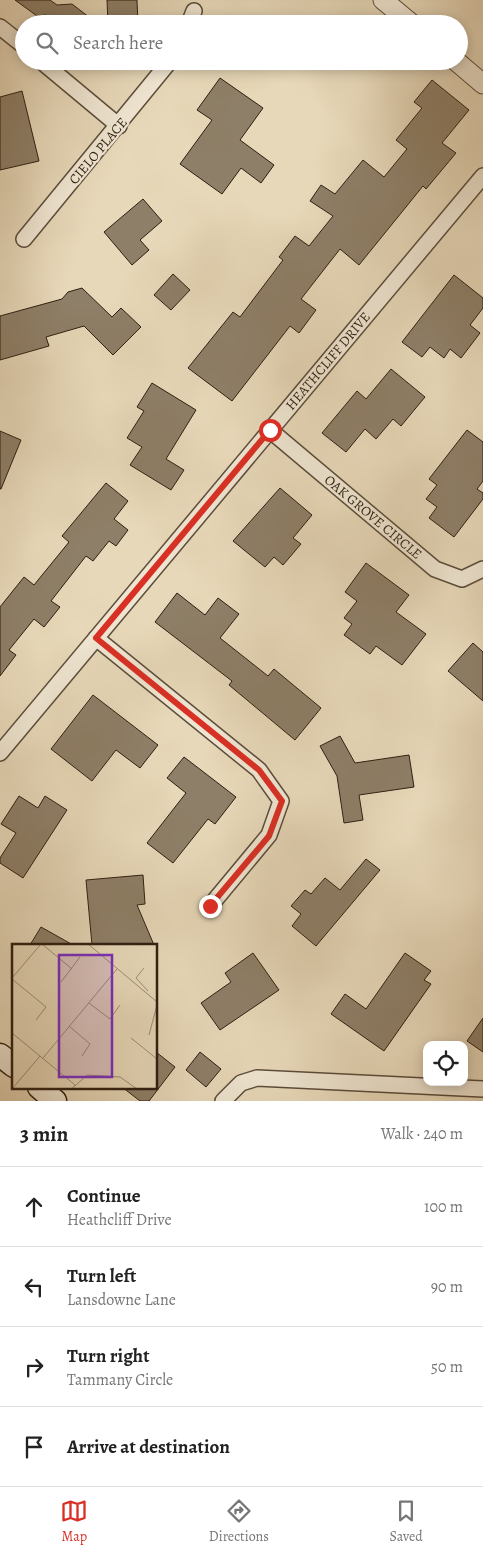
<!DOCTYPE html>
<meta charset="utf-8">
<style>
body{margin:0;font-family:Alegreya,serif;background:#f2f2f2;color:#222}
.controls{position:absolute;right:15px;bottom:15px;display:grid;overflow:hidden;border-radius:10px;box-shadow:0 2px 12px #0003}
.controls button{width:45px;height:45px;display:grid;place-items:center;padding:0;border:0;border-bottom:1px solid #e0e0e0;background:#fff;color:#222;font:25px sans-serif}
.stop{position:absolute;width:15px;height:15px;margin:-11px;border:4px solid #d93025;border-radius:50%;background:#fff}
.stop.end{background:#d93025;border-color:#fff;box-shadow:0 1px 5px #0008}
.list{margin:0;padding:0;list-style:none}
h2{display:flex;justify-content:space-between;align-items:center;height:65px;margin:0;padding:0 20px;font-size:21px}
h2 small{font-size:16px;font-weight:400;color:#767676}
.list li{display:grid;grid-template-columns:32px 1fr auto;gap:15px;align-items:center;box-sizing:border-box;height:80px;padding:0 20px;border-top:1px solid #e0e0e0}
.list b{display:block;font-size:19px;white-space:nowrap}
.list p{margin:0;font-size:16px;white-space:nowrap;color:#767676}
.list em{font-size:16px;font-style:normal;color:#767676}
.icon{flex:none;width:28px;height:28px;fill:none;stroke:currentColor;stroke-width:2;stroke-linecap:round;stroke-linejoin:round}
.map{position:relative;flex:none;width:483px;height:1101px;overflow:hidden}
.search{position:absolute;background:#fff;box-shadow:0 2px 12px #0003;left:15px;right:15px;top:15px;height:55px;display:flex;align-items:center;gap:12px;box-sizing:border-box;padding:0 18px;border-radius:28px;color:#767676;font-size:19px}
.sheet{height:385px;background:#fff}
nav{display:flex;justify-content:space-around;align-items:center;box-sizing:border-box;height:70px;border-top:1px solid #e0e0e0;background:#fff;font-size:14px;color:#767676}
nav a{display:grid;justify-items:center;gap:2px}
nav .on{color:#d93025}
.map>svg:first-child{display:block}
</style>
<div class="map">
<svg width="483" height="1101" viewBox="0 0 483 1101">
<rect width="100%" height="100%" fill="#e7d8b9"/>
<filter id="stains"><feTurbulence type="fractalNoise" baseFrequency=".004" numOctaves="4"/><feColorMatrix values="0 0 0 0 .2 0 0 0 0 .09 0 0 0 0 .02 0 0 0 .5 -.17"/></filter>
<radialGradient id="worn" r=".72"><stop offset=".6" stop-color="#630" stop-opacity="0"/><stop offset="1" stop-color="#630" stop-opacity=".3"/></radialGradient>
<path fill="#8e7f68" stroke="#2d1f11" d="M 15,0 L 50,0 L 57,5 L 72,4 L 98,24 L 57,24 L 46,15 L 37,16 Z
M 107,0 L 137,0 L 138,24 L 108,24 Z
M 220,78 L 263,108 L 240,140 L 274,165 L 261,183 L 241,168 L 222,194 L 180,164 L 212,120 L 197,110 Z
M 432,80 L 469,110 L 442,143 L 456,153 L 426,189 L 423,186 L 359,265 L 340,249 L 301,299 L 316,310 L 299,333 L 290,326 L 232,401 L 188,368 L 233,312 L 240,317 L 283,260 L 279,257 L 295,236 L 309,246 L 333,216 L 310,201 L 321,185 L 335,194 L 363,160 L 384,177 L 407,149 L 396,140 L 422,108 L 414,102 Z
M 22,91 L 39,161 L 0,170 L 0,97 Z
M 143,199 L 162,221 L 140,240 L 149,250 L 132,265 L 104,232 Z
M 173,274 L 190,290 L 171,310 L 154,295 Z
M 454,275 L 483,298 L 483,308 L 470,325 L 480,333 L 461,358 L 450,349 L 444,358 L 430,347 L 422,357 L 402,342 Z
M 82,288 L 112,317 L 121,308 L 141,327 L 113,355 L 84,326 L 46,337 L 49,346 L 0,360 L 0,316 L 62,299 L 68,292 Z
M 391,369 L 425,397 L 401,426 L 393,419 L 376,439 L 365,429 L 346,452 L 322,433 L 357,391 L 366,399 Z
M 152,383 L 196,410 L 166,459 L 184,470 L 171,490 L 130,465 L 142,447 L 127,438 L 144,411 L 137,407 Z
M 467,430 L 483,442 L 483,481 L 477,489 L 483,493 L 483,499 L 454,537 L 429,518 L 437,507 L 426,499 L 437,485 L 429,479 Z
M 0,431 L 21,440 L 1,489 L 0,489 Z
M 106,483 L 128,501 L 114,519 L 128,530 L 116,546 L 109,541 L 93,561 L 86,556 L 51,601 L 60,607 L 44,627 L 34,619 L 9,650 L 16,655 L 0,676 L 0,607 L 24,577 L 34,585 L 69,542 L 62,536 Z
M 280,488 L 312,515 L 293,538 L 301,544 L 283,565 L 274,557 L 265,567 L 233,541 Z
M 366,563 L 409,595 L 396,612 L 426,634 L 402,665 L 376,646 L 370,654 L 344,635 L 352,624 L 344,618 L 357,601 L 345,592 Z
M 177,593 L 205,615 L 218,598 L 239,614 L 220,638 L 268,676 L 274,669 L 321,708 L 295,740 L 229,685 L 232,681 L 155,622 Z
M 473,643 L 483,652 L 483,701 L 448,671 Z
M 93,695 L 158,745 L 140,768 L 116,750 L 92,781 L 51,749 Z
M 340,736 L 355,763 L 409,755 L 414,787 L 359,795 L 363,820 L 344,823 L 337,776 L 320,746 Z
M 184,757 L 236,797 L 215,824 L 208,819 L 173,863 L 147,843 L 186,793 L 167,778 Z
M 19,796 L 38,808 L 45,796 L 67,810 L 23,878 L 0,863 L 0,858 L 16,833 L 1,824 Z
M 366,859 L 380,870 L 316,946 L 292,926 L 301,914 L 291,906 L 305,890 L 311,894 L 325,878 L 340,890 Z
M 143,875 L 145,904 L 137,905 L 154,945 L 92,945 L 86,880 Z
M 41,927 L 73,945 L 30,945 Z
M 253,953 L 279,990 L 220,1030 L 201,1003 L 231,982 L 225,973 Z
M 405,953 L 431,971 L 424,980 L 431,984 L 384,1051 L 331,1014 L 345,994 L 366,1009 Z
M 483,1018 L 483,1052 L 467,1041 Z
M 156,1052 L 175,1067 L 149,1101 L 140,1101 L 122,1087 L 156,1087 Z
M 200,1052 L 221,1069 L 206,1087 L 186,1070 Z"/>
<g fill="none" stroke-linecap="round" stroke-linejoin="round">
<defs>
<path id="minor" d="M 189,24 L 194,11
M 0,27 L 24,46
M 41,61 L 119,126
M 24,239 L 170,61
M 271,431 L 435,569 L 462,579 L 483,569
M 96,638 L 259,770 L 281,801 L 269,835 L 210,906
M 0,753 L 483,176
M 223,1101 L 241,1083 L 257,1078 L 483,1089"/>
<path id="tertiary" d="M 383,0 L 412,24
M 456,61 L 483,84"/>
<path id="secondary" d="M 0,1055 L 14,1066
M 39,1087 L 55,1101"/>
</defs>
<use href="#minor" stroke="#5c4d3b" stroke-width="18"/>
<use href="#tertiary" stroke="#5c4d3b" stroke-width="21"/>
<use href="#secondary" stroke="#2d1f11" stroke-width="25"/>
<use href="#minor" stroke="#efe6d2" stroke-width="15"/>
<use href="#tertiary" stroke="#efe6d2" stroke-width="19"/>
<use href="#secondary" stroke="#efe6d2" stroke-width="22"/>
</g>
<g fill="none" stroke-linecap="round" stroke-linejoin="round">
<path stroke="#d93025" stroke-width="6" d="M 210,906 L 269,836 L 282,801 L 259,770 L 96,638 L 270,430"/>
</g>
<g text-anchor="middle" dominant-baseline="central" stroke-width="4.5" stroke-linejoin="round" paint-order="stroke">
<g font-size="14" fill="#2d1f11" stroke="#efe6d2">
<text transform="translate(98 151) rotate(-50)">CIELO PLACE</text>
<text transform="translate(328 361) rotate(-50)">HEATHCLIFF DRIVE</text>
<text transform="translate(373 517) rotate(40)">OAK GROVE CIRCLE</text>
</g>
</g>
<g transform="translate(12 944)">
<rect width="145" height="145" fill="#e7d8b9"/>
<path fill="none" stroke="#9d8e76" stroke-width="1" d="M 30,0 L 60,25M 76,0 L 145,58M 132,24 L 124,34 L 136,47M 0,34 L 29,0M 0,35 L 34,63 L 24,76M 49,38 L 68,13M 77,59 L 98,75 L 108,61M 57,82 L 78,100 L 70,112M 0,89 L 63,141 L 60,145M 137,91 L 145,61M 119,94 L 145,115M 31,114 L 105,25M 63,142 L 75,131 L 108,133 L 125,145M 0,145 L 28,112"/>
<path fill="#7b2cbf" fill-opacity="0.15" stroke="#7b2cbf" stroke-width="2.5" d="M 47,11 L 100,11 L 100,133 L 47,133 Z"/>
<rect width="145" height="145" fill="none" stroke="#2d1f11" stroke-width="2.5"/>
</g>
<rect width="100%" height="100%" filter="url(#stains)"/>
<rect width="100%" height="100%" fill="url(#worn)"/>
</svg>
<div class="controls">
<button><svg class="icon" aria-label="locate" viewBox="0 0 24 24"><circle cx="12" cy="12" r="6"/><path d="M12 2v4M12 18v4M2 12h4M18 12h4"/></svg></button>
</div>
<div class="stop" style="left:270px;top:430px"></div>
<div class="stop end" style="left:210px;top:906px"></div>
<div class="search"><svg class="icon" aria-label="search" viewBox="0 0 24 24"><circle cx="10" cy="10" r="6"/><path d="M15 15l6 6"/></svg>Search here</div>
</div>
<section class="sheet">
<h2>3 min<small>Walk · 240 m</small></h2>
<ul class="list">
<li><svg class="icon" aria-label="ahead" viewBox="0 0 24 24"><path d="M12 20V5M6 11l6-6 6 6"/></svg><div><b>Continue</b><p>Heathcliff Drive</p></div><em>100 m</em></li>
<li><svg class="icon" aria-label="left" viewBox="0 0 24 24"><path d="M17 20v-9H6M10 6l-5 5 5 5"/></svg><div><b>Turn left</b><p>Lansdowne Lane</p></div><em>90 m</em></li>
<li><svg class="icon" aria-label="right" viewBox="0 0 24 24"><path d="M7 20v-9h11M14 6l5 5-5 5"/></svg><div><b>Turn right</b><p>Tammany Circle</p></div><em>50 m</em></li>
<li><svg class="icon" aria-label="arrive" viewBox="0 0 24 24"><path d="M6 21V4h12l-3 4 3 4H6"/></svg><div><b>Arrive at destination</b></div></li>
</ul>
</section>
<nav>
<a class="on"><svg class="icon" aria-label="map" viewBox="0 0 24 24"><path d="M3 6l6-2 6 2 6-2v14l-6 2-6-2-6 2zM9 4v14M15 6v14"/></svg>Map</a>
<a><svg class="icon" aria-label="directions" viewBox="0 0 24 24"><path d="M12 3l9 9-9 9-9-9zM9 14v-3h6M13 9l2 2-2 2"/></svg>Directions</a>
<a><svg class="icon" aria-label="saved" viewBox="0 0 24 24"><path d="M7 4h10v16l-5-4-5 4z"/></svg>Saved</a>
</nav>
